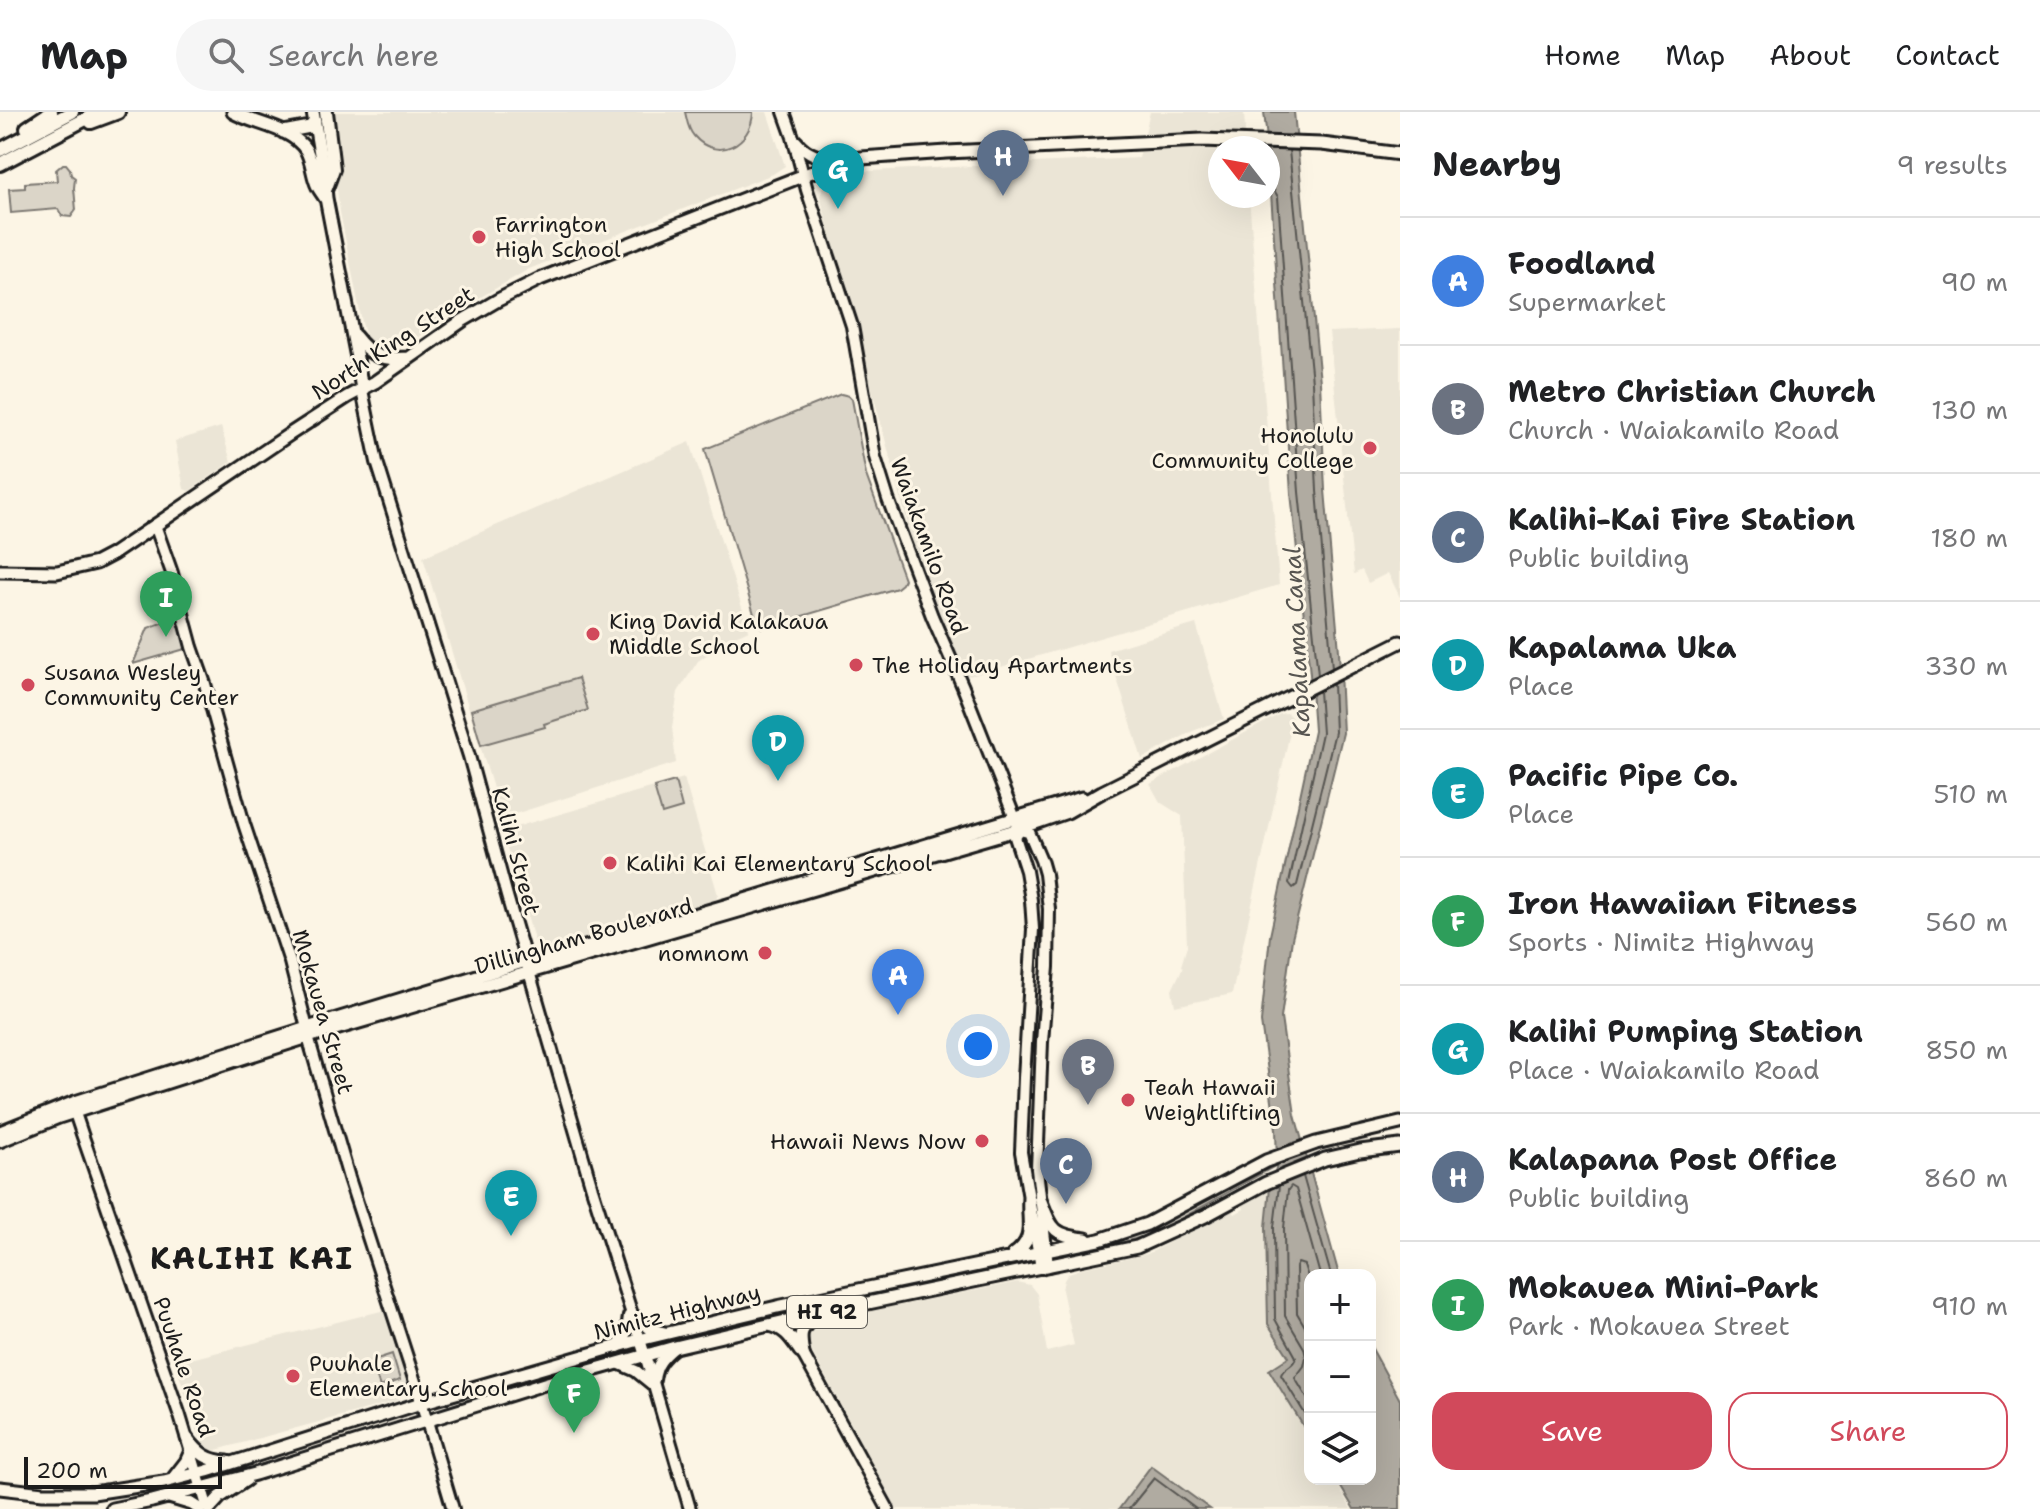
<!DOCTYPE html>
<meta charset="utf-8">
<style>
body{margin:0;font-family:"Shantell Sans",sans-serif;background:#f6f6f6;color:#202124}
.controls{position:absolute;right:24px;bottom:24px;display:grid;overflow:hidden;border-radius:16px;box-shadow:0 8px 32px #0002}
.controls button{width:72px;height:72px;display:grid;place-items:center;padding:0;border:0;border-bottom:2px solid #e0e0e0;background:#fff;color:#202124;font:40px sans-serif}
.compass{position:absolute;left:1208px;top:24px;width:72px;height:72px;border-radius:50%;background:#fff;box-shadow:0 8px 32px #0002;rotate:301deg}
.scale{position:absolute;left:24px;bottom:20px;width:198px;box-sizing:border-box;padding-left:8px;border:4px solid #1c1c1c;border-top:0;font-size:22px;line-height:28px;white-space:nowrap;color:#1c1c1c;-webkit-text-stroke:6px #fcf5e5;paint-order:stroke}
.you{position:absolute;left:978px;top:934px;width:28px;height:28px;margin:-20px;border:6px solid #fff;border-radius:50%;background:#1a73e8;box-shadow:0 0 0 12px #1a73e833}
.badge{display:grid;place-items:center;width:52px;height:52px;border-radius:50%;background:#d1495b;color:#fff;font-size:26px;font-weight:700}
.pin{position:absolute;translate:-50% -66px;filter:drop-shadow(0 2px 4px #0008)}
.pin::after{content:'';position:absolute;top:42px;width:28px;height:24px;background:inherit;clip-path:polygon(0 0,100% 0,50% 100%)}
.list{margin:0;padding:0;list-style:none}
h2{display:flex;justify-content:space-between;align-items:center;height:104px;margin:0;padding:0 32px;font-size:34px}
h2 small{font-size:26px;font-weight:400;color:#757577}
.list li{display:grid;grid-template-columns:52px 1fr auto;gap:24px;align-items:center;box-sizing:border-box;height:128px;padding:0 32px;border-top:2px solid #e0e0e0}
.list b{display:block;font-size:30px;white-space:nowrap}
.list p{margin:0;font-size:26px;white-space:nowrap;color:#757577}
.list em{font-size:26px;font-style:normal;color:#757577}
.actions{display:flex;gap:16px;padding:24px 32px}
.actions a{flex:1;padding:18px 0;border:2px solid #d1495b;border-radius:24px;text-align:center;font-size:28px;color:#d1495b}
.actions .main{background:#d1495b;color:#fff}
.icon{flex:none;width:44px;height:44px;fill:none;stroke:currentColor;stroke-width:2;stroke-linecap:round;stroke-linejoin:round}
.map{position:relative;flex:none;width:1400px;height:1397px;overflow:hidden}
header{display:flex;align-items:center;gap:48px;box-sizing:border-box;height:112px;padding:0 40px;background:#fff;border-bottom:2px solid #e0e0e0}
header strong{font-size:38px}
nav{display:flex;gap:44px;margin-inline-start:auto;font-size:28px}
.search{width:560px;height:72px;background:#f6f6f6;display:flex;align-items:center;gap:20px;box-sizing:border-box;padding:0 28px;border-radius:44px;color:#757577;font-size:30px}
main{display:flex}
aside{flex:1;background:#fff}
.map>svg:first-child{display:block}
</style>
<header>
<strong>Map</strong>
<div class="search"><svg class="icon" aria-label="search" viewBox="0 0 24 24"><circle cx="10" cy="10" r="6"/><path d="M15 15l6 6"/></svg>Search here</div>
<nav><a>Home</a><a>Map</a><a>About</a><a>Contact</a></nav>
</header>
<main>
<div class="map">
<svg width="1400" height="1397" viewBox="0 0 1400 1397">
<rect width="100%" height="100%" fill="#fcf5e5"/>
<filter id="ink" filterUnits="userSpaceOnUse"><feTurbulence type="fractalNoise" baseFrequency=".0125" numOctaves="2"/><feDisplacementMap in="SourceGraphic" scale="16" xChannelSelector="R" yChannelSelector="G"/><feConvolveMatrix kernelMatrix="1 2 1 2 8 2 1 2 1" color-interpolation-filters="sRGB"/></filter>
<g filter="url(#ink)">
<path fill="#ebe5d6" d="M 327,0 L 767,0 L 785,54 L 773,62 L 529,157 L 455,200 L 393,242 L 387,243 L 369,233 L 363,215 L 340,100 Z
M 1150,0 L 1244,0 L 1246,36 L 1220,36 L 1220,84 L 1249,84 L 1279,473 L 974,563 L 965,564 L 914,435 L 820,84 L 828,61 L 1139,46 Z
M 1400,217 L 1400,485 L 1388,461 L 1368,471 L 1362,458 L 1354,462 L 1329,220 Z
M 221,315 L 231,350 L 189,379 L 184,377 L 175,329 Z
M 690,330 L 749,518 L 731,526 L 698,549 L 678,580 L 672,615 L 676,651 L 502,706 L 423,445 Z
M 1196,512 L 1224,607 L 1193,619 L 1142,647 L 1108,538 Z
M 1287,601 L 1292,606 L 1292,611 L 1232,882 L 1175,894 L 1172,878 L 1183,855 L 1181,854 L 1187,834 L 1182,704 L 1160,690 L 1150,672 L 1280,602 Z
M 684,666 L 718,783 L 714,789 L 538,841 L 502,719 Z
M 1270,1079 L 1269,1212 L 1289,1246 L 1269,1258 L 1310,1327 L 1310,1367 L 1334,1367 L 1351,1397 L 1210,1397 L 1151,1354 L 1119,1397 L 897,1397 L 810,1236 L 809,1226 L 814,1215 L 818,1212 L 826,1208 L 1017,1170 L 1030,1173 L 1037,1182 L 1047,1240 L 1074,1233 L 1062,1178 L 1064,1168 L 1069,1161 L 1083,1156 L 1147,1142 L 1232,1098 L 1235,1102 L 1244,1097 L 1242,1092 Z
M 385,1198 L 410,1277 L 396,1289 L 205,1341 L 175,1251 Z"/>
<path fill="#dbd5c8" stroke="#7c7872" stroke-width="2" d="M 685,0 L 753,0 C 752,32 717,51 694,24 C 688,18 687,8 685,0 Z
M 63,52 L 66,52 L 70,57 L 71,63 L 75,66 L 74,76 L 76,98 L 71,105 L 62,104 L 58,97 L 11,101 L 9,77 L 25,76 L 25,71 L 57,69 L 56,58 Z
M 841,282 L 849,284 L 852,287 L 866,363 L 904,467 L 902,472 L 897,476 L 762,516 L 757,512 L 705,337 Z
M 182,503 L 192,535 L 133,552 L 148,516 Z
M 578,566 L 588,598 L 544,612 L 545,615 L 481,633 L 471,598 Z
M 675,669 L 682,696 L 662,702 L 654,675 Z
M 1277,1044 L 1277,1053 L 1153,1122 L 1110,1134 L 1061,1144 L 1061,1140 L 1107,1131 L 1136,1122 Z
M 392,1242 L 400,1268 L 380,1275 L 371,1249 Z"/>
<path fill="#b0aba1" stroke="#75726c" stroke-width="2" d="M 1264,0 L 1294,0 L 1320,270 L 1325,378 L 1339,539 L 1343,621 L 1292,827 L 1281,906 L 1295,1003 L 1339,1163 L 1310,1163 L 1310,1325 L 1269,1258 L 1289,1245 L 1268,1212 L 1266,1115 L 1270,1075 L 1277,1053 L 1276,1017 L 1261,910 L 1270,824 L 1314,619 L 1310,562 L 1291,381 L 1268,36 Z
M 1370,1233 L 1400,1288 L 1400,1397 L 1354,1397 L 1336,1367 L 1370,1367 Z
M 1151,1354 L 1210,1397 L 1119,1397 Z"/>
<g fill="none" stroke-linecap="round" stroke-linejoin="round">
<path stroke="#575551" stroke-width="2" d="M 1289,38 L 1312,270 L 1317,379 L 1332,556
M 1268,76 L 1274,78 L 1278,85 L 1299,380 L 1318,563
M 1319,579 L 1322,621 L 1289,771 L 1293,776 L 1297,773 L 1335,620 L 1333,572
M 1303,1064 L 1331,1163
M 1279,1074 L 1274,1115 L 1275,1207 L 1296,1245 C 1294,1255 1284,1254 1281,1263 L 1310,1310
M 1310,1171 L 1304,1153 L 1298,1151 L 1296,1155 L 1297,1201 L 1310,1223
M 1310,1291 L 1295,1266 L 1304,1254 L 1306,1245 L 1304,1236 L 1285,1204 L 1284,1116 L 1288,1078 L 1291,1074 L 1296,1077 L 1320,1163
M 1129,1397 L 1154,1366 L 1196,1397"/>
<defs>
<path id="secondary" d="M 784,0 L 793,25 L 807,78 L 852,214 L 875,345 L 888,387 L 932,504 L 963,575 L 1018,714
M 796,29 C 808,44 822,46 840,49
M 362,278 L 377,350 L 469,644 L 507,784 L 592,1076 L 648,1253 L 690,1397
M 155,413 L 172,461 L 192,535 L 205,572 L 244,712 L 290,850 L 307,916 L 308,925 L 349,1066 L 418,1279 L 453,1397
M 1020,718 L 1029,720 L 1041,748 L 1045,762 L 1049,797 L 1048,855 L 1042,930 L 1037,1057 L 1048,1154
M 1020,718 L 1015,725 L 1026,759 L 1031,788 L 1033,817 L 1024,966 L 1021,1040 L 1041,1156
M 75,993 L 75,1001 L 82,1022 L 180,1304 L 208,1397
M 633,1203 L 650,1217 L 667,1221
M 618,1235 L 627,1219 L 629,1204
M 803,1242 L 888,1397
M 620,1252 L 636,1259 L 652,1272
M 654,1268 C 656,1252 663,1245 675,1235"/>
<path id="primary" d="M 233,0 C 256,13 291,15 306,38 C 313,50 312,64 318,75 C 320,79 323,82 325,86
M 313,0 L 324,65 L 326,86 L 357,246 L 362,278
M 283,20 L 310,15 L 315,9
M 355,224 C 372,246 382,248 409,246
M 0,459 L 57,460 L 96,451 L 113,442 L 290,322 L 347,285 L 375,270 L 462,209 L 498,188 L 540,167 L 840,49 L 861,46 L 947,40 L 1202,28 L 1322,32 L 1400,42
M 0,1020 L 75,990 L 307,916 L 526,849 L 572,839 L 728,793 L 1082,686
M 0,1029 L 59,1005 L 308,925 L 1012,719 L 1067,700 L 1102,680 L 1400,530
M 1040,1087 C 1052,1117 1052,1123 1086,1127
M 1013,1143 C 1037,1127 1027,1110 1029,1086
M 769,1213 C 785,1216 791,1226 800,1239
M 803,1242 C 800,1224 798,1217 815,1205
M 187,1326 C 199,1342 208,1349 228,1350
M 172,1368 L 186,1350 L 191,1339
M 0,1376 L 43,1381 L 93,1381 L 164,1370 L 207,1359 L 421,1291 L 639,1228 L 777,1195 L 1099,1128 L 1147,1112 L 1266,1049 L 1316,1031 L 1400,1011
M 169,1385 L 192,1392 L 200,1397
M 112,1397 L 152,1389 L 255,1362 L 554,1269 L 675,1235 L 820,1201 L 1137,1135 L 1205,1104 L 1266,1071 L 1325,1047 L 1360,1039 L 1400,1034
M 209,1397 L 220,1385 L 246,1368"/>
<path id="highway" d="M 326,0 L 333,57 L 326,76
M 91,10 L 118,0
M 27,16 L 51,0
M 0,38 L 72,0
M 0,52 L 99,0"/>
</defs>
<use href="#secondary" stroke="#1c1c1c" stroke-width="16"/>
<use href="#primary" stroke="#1c1c1c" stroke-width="17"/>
<use href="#highway" stroke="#1c1c1c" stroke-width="18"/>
<use href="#secondary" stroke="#fcf5e5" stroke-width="10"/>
<use href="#primary" stroke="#fcf5e5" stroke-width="11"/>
<use href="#highway" stroke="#fcf5e5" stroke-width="12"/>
</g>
</g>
<g fill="#d1495b" stroke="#fcf5e5" stroke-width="3">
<circle cx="479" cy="125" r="8"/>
<circle cx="1370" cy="336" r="8"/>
<circle cx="593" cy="522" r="8"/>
<circle cx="856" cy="553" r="8"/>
<circle cx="28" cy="573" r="8"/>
<circle cx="610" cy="751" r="8"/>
<circle cx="765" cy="841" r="8"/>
<circle cx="1128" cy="988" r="8"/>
<circle cx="982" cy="1029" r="8"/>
<circle cx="293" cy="1264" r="8"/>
</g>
<g text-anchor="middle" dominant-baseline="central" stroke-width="6" stroke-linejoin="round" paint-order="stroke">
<rect fill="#fcf5e5" stroke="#5f5d58" stroke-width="2" x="787" y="1184" width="80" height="32" rx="6"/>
<g font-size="20" font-weight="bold" fill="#1c1c1c">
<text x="827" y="1200">HI 92</text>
</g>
<g font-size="22" fill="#1c1c1c" stroke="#fcf5e5" text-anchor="start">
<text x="495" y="112">Farrington<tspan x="495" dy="25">High School</tspan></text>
<text x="1354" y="323" text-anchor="end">Honolulu<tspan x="1354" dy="25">Community College</tspan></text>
<text x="609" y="509">King David Kalakaua<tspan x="609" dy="25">Middle School</tspan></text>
<text x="872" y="553">The Holiday Apartments</text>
<text x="44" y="560">Susana Wesley<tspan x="44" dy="25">Community Center</tspan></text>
<text x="626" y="751">Kalihi Kai Elementary School</text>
<text x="749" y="841" text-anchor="end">nomnom</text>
<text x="1144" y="975">Teah Hawaii<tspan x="1144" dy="25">Weightlifting</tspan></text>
<text x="966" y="1029" text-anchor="end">Hawaii News Now</text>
<text x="309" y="1251">Puuhale<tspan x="309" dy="25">Elementary School</tspan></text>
</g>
<g font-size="22" fill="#1c1c1c" stroke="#fcf5e5">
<text transform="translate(393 231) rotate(-33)">North King Street</text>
<text transform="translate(929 434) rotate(70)">Waiakamilo Road</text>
<text transform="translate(516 739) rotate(75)">Kalihi Street</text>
<text transform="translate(584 824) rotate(-16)">Dillingham Boulevard</text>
<text transform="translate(323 900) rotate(74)">Mokauea Street</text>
<text transform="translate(677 1200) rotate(-14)">Nimitz Highway</text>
<text transform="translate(184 1255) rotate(71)">Puuhale Road</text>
</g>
<g font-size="24" font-style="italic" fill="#575551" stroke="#fcf5e5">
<text transform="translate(1297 530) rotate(-93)">Kapalama Canal</text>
</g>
<g font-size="30" font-weight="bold" letter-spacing="2" fill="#1c1c1c" stroke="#fcf5e5">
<text x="252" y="1146">KALIHI KAI</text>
</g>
</g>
</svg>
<div class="controls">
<button>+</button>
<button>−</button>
<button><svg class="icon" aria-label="layers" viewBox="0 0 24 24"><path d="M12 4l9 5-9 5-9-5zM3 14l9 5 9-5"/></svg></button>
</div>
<svg class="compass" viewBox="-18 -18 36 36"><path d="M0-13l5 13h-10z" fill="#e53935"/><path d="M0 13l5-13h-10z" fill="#757577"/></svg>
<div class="scale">200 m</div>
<div class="you"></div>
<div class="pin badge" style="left:898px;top:903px;background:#3f7fe0">A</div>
<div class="pin badge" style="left:1088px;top:993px;background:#6b7280">B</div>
<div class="pin badge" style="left:1066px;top:1092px;background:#5c6f8a">C</div>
<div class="pin badge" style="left:778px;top:669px;background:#0f9aa8">D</div>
<div class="pin badge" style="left:511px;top:1124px;background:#0f9aa8">E</div>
<div class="pin badge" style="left:574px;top:1321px;background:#2e9e5b">F</div>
<div class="pin badge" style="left:838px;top:97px;background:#0f9aa8">G</div>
<div class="pin badge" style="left:1003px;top:84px;background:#5c6f8a">H</div>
<div class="pin badge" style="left:166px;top:525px;background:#2e9e5b">I</div>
</div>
<aside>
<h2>Nearby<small>9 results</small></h2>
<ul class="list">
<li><span class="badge" style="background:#3f7fe0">A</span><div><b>Foodland</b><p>Supermarket</p></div><em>90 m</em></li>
<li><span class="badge" style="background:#6b7280">B</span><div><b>Metro Christian Church</b><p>Church · Waiakamilo Road</p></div><em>130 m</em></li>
<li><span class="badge" style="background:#5c6f8a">C</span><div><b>Kalihi-Kai Fire Station</b><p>Public building</p></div><em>180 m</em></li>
<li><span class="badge" style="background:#0f9aa8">D</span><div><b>Kapalama Uka</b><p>Place</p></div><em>330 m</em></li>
<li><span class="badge" style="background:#0f9aa8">E</span><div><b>Pacific Pipe Co.</b><p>Place</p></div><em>510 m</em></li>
<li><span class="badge" style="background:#2e9e5b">F</span><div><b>Iron Hawaiian Fitness</b><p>Sports · Nimitz Highway</p></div><em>560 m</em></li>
<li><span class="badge" style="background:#0f9aa8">G</span><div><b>Kalihi Pumping Station</b><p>Place · Waiakamilo Road</p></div><em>850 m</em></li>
<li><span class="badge" style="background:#5c6f8a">H</span><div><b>Kalapana Post Office</b><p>Public building</p></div><em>860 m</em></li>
<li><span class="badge" style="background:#2e9e5b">I</span><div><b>Mokauea Mini-Park</b><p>Park · Mokauea Street</p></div><em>910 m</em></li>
</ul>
<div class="actions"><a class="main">Save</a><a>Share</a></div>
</aside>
</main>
